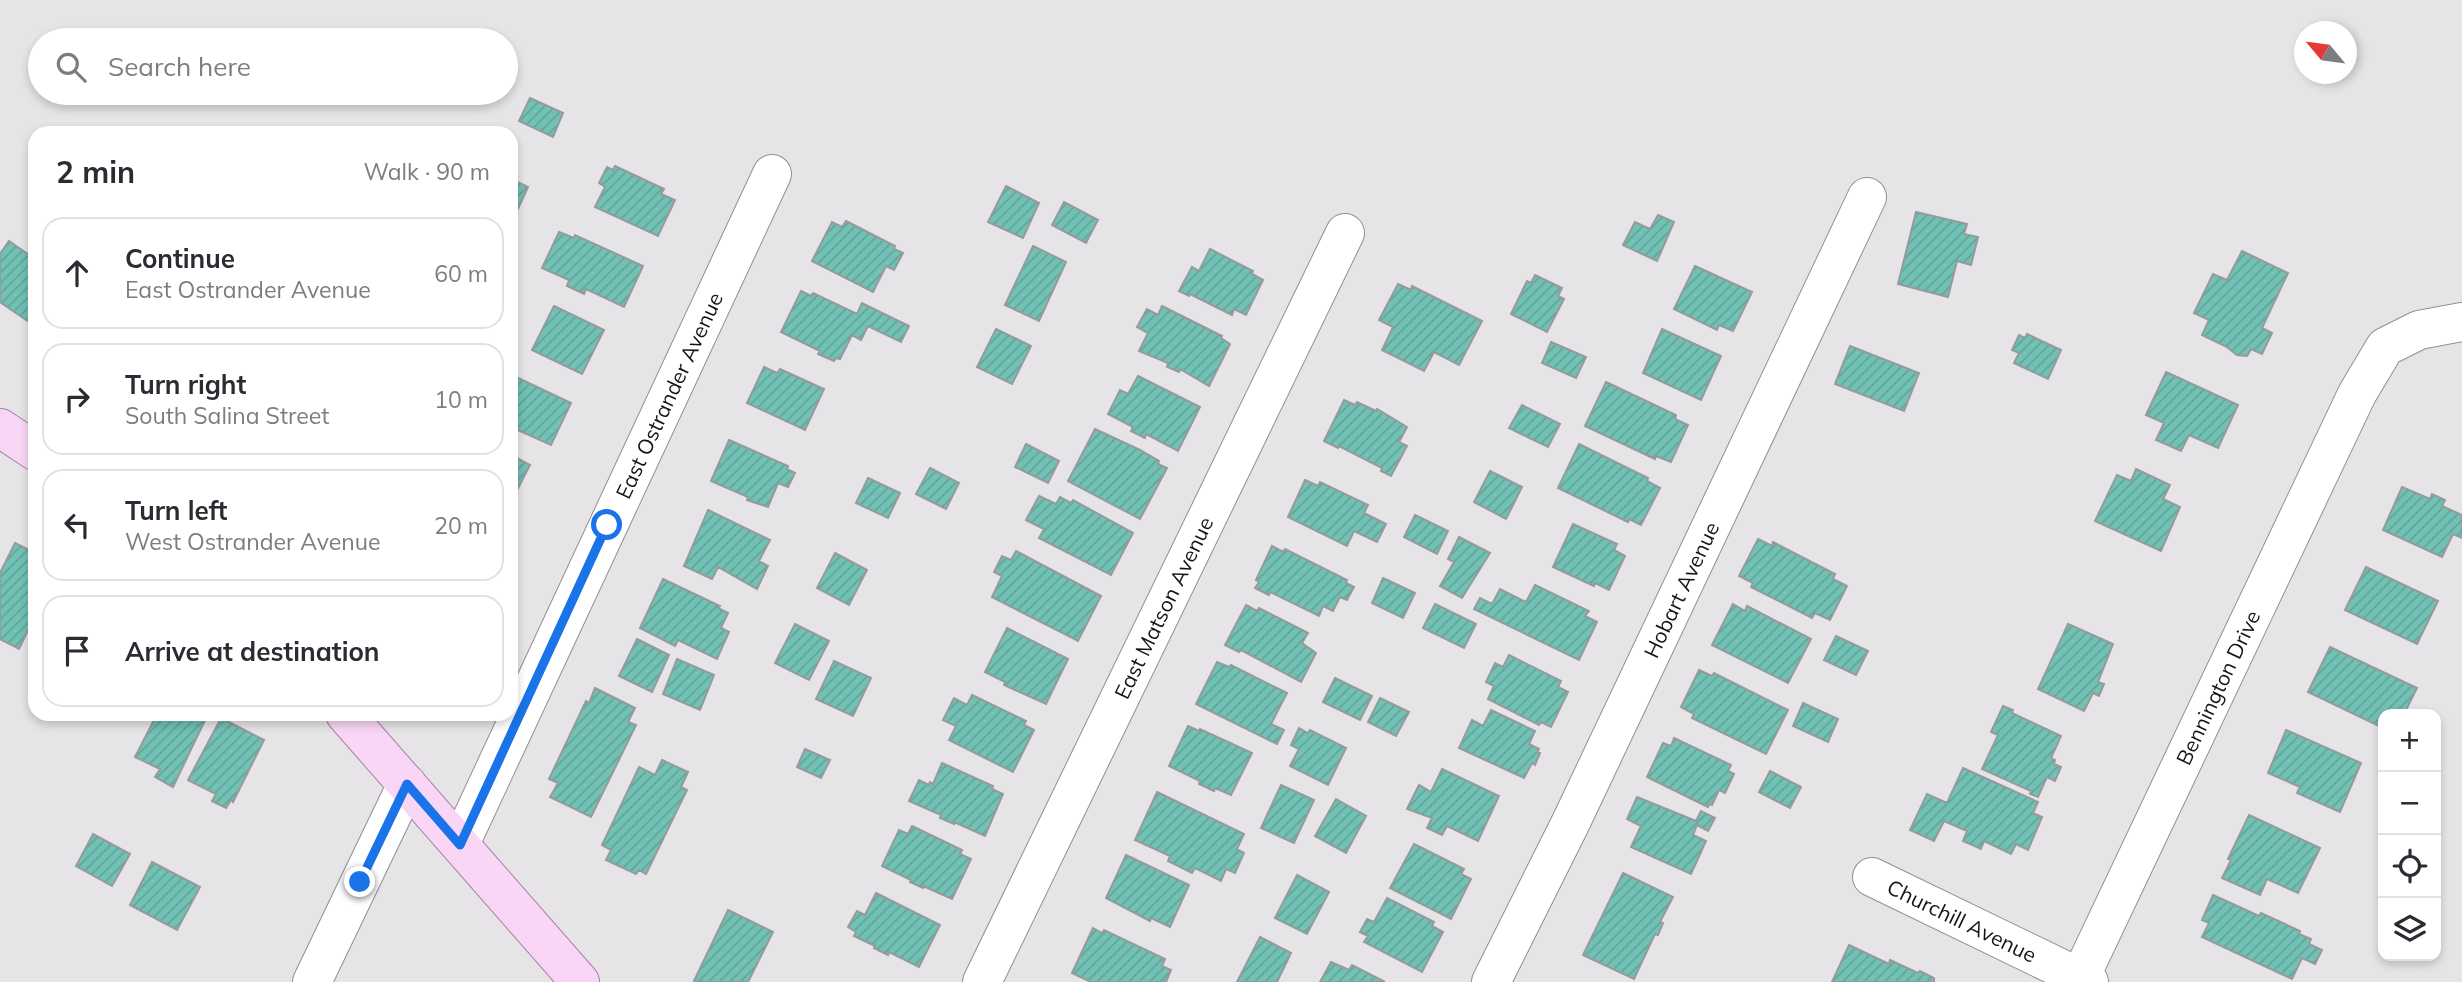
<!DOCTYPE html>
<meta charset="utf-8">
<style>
body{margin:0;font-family:Mulish,sans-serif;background:#f2f2f3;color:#2b2b33}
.controls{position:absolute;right:21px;bottom:21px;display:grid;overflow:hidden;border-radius:14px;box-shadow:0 4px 10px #0003}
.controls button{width:63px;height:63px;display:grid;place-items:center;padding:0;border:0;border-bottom:2px solid #e1e1e2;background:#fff;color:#2b2b33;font:35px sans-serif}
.compass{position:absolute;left:2294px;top:21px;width:63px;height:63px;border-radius:50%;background:#fff;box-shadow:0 4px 10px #0003;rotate:299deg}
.stop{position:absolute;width:21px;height:21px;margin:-16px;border:5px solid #1a73e8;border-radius:50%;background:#fff}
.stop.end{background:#1a73e8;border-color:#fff;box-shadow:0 2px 7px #0008}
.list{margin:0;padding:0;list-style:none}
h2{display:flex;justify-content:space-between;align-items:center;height:91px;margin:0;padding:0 28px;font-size:30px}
h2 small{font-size:23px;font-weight:400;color:#7c7c81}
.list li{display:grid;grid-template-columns:46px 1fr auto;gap:21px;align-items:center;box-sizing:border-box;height:112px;margin:0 14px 14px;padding:0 14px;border:2px solid #e1e1e2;border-radius:21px}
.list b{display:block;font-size:26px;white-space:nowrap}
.list p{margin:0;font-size:23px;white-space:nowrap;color:#7c7c81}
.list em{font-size:23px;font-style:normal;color:#7c7c81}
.icon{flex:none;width:38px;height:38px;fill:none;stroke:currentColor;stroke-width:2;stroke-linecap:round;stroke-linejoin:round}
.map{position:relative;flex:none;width:2462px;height:982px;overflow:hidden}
.search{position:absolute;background:#fff;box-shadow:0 4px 10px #0003;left:28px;top:28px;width:490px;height:77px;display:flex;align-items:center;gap:18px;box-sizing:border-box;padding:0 24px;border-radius:38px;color:#7c7c81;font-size:26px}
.panel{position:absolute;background:#fff;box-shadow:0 4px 10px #0003;left:28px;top:126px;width:490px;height:595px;border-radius:21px}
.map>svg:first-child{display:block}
</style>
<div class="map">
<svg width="2462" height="982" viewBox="0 0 2462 982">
<defs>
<pattern id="building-hatch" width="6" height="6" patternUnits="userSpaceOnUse" patternTransform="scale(1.75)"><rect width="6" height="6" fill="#71c1b5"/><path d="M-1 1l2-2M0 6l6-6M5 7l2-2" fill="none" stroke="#61a59b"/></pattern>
</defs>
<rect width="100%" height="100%" fill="#e7e4e7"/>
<path fill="url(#building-hatch)" stroke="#969a9a" stroke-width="2" d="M 530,98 L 563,113 L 553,137 L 519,121 Z
M 615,166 L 664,189 L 661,194 L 675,200 L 658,236 L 595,207 L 605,187 L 599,183 L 607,167 L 613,170 Z
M 511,179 L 528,187 L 517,211 L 511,208 Z
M 1006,186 L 1039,203 L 1023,238 L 988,222 Z
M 1064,202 L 1098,220 L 1086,243 L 1052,225 Z
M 1916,212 L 1967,224 L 1964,234 L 1978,237 L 1971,265 L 1957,261 L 1948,297 L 1898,284 Z
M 1658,215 L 1674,222 L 1657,261 L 1623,245 L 1635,222 L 1650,229 Z
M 846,221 L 895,246 L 894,249 L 903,253 L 894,270 L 886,266 L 873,292 L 812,261 L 832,222 L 842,227 Z
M 559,232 L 574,238 L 575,235 L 643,266 L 624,307 L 586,289 L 584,294 L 567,286 L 569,280 L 542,268 Z
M 9,241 L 35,259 L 35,326 L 0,302 L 0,254 Z
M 1033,246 L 1066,262 L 1039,321 L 1005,305 Z
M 1210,249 L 1253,271 L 1252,274 L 1263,280 L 1246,315 L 1234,309 L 1232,315 L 1190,294 L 1189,296 L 1179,291 L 1192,267 L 1199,271 Z
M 2242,251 L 2288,273 L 2262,328 L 2272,333 L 2262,354 L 2251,349 L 2247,356 L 2237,355 L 2227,347 L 2202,335 L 2209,320 L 2194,313 L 2213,274 L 2227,280 Z
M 1695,266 L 1752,292 L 1733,331 L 1719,325 L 1717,330 L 1674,309 Z
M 1535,275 L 1562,288 L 1558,296 L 1564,299 L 1547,332 L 1511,314 L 1527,281 L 1531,283 Z
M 1398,284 L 1411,290 L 1412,286 L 1482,321 L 1459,365 L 1434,352 L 1424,371 L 1382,350 L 1393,327 L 1379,320 Z
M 801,291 L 811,296 L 813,293 L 857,314 L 862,303 L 909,326 L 901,342 L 868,326 L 861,340 L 852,335 L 840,359 L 836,358 L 834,361 L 818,354 L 820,351 L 781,332 Z
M 554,306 L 604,330 L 582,374 L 532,350 Z
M 1162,306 L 1222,336 L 1221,338 L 1230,344 L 1209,386 L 1180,369 L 1179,372 L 1167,367 L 1168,363 L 1139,351 L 1148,333 L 1137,327 L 1147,309 L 1158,315 Z
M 996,329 L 1031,346 L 1012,384 L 977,367 Z
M 1662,329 L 1721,356 L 1701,400 L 1643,373 Z
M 2027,334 L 2061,350 L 2048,379 L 2014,363 L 2019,353 L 2012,350 L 2019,335 L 2025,338 Z
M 1551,342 L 1586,357 L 1576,378 L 1542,363 Z
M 1850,346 L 1919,373 L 1904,411 L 1835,384 Z
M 764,367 L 777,373 L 780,369 L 824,389 L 805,430 L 747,403 Z
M 2166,372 L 2238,405 L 2218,448 L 2189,435 L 2181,451 L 2156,440 L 2164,423 L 2146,415 Z
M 1138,376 L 1200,407 L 1178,451 L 1146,434 L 1145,438 L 1131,431 L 1133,427 L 1108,414 L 1120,390 L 1128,394 Z
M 516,377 L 571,403 L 551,445 L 511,427 L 511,387 Z
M 1606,382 L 1676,415 L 1675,419 L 1688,425 L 1671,462 L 1656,456 L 1655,459 L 1585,426 Z
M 1344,400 L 1355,405 L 1357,402 L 1376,411 L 1377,409 L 1407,427 L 1399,442 L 1407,446 L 1391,476 L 1381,471 L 1382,468 L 1339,446 L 1338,448 L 1324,441 Z
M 1522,405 L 1560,424 L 1548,447 L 1509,428 Z
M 1095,429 L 1140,450 L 1159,461 L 1158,464 L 1167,468 L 1140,519 L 1068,481 Z
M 729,440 L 788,466 L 787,469 L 795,473 L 788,487 L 778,483 L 768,507 L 747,500 L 748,497 L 711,481 Z
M 1026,444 L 1059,461 L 1048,483 L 1015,467 Z
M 1579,444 L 1648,478 L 1647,481 L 1660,488 L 1641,525 L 1629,519 L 1628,522 L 1558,488 Z
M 511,455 L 530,465 L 513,498 L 511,497 Z
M 930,468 L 959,483 L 946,509 L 916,494 Z
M 2136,469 L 2170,485 L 2163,499 L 2180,507 L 2161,551 L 2095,521 L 2117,475 L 2131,481 Z
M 1490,471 L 1522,487 L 1506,519 L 1474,502 Z
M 868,478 L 900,493 L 888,518 L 856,503 Z
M 1305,480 L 1318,486 L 1320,482 L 1368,505 L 1364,513 L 1386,524 L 1377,542 L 1354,531 L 1347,546 L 1288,517 Z
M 2402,487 L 2430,499 L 2432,494 L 2445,500 L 2442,506 L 2462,515 L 2462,538 L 2453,534 L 2442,557 L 2383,530 Z
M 1039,496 L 1056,504 L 1060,497 L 1071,503 L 1073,500 L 1133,533 L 1111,575 L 1039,538 L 1044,529 L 1026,520 Z
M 708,510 L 770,540 L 759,561 L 768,566 L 757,589 L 718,567 L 712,579 L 684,566 Z
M 1415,515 L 1448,531 L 1437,554 L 1404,537 Z
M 1573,524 L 1617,544 L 1614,550 L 1625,556 L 1609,590 L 1595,583 L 1594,586 L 1553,567 Z
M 1459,537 L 1490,553 L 1462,598 L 1440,586 L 1454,562 L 1448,559 Z
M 1758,539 L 1772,546 L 1773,542 L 1835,574 L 1833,579 L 1847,586 L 1830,620 L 1815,613 L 1812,618 L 1751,587 L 1753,583 L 1739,576 Z
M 15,543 L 35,553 L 35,616 L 19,649 L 0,639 L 0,573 Z
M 1272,546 L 1283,552 L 1285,549 L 1347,580 L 1346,583 L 1354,587 L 1347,600 L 1340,597 L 1333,611 L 1323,606 L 1319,616 L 1270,592 L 1269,595 L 1255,588 L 1259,582 L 1256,580 Z
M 1016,551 L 1101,596 L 1078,641 L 992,597 L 1002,576 L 994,572 L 1002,556 L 1011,560 Z
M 835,553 L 867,570 L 849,605 L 817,588 Z
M 2366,567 L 2438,601 L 2417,644 L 2345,610 Z
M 1383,578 L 1415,593 L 1403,618 L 1372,603 Z
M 663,579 L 720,606 L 718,608 L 728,613 L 721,628 L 729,632 L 717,659 L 678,640 L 675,646 L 640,628 Z
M 1535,585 L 1589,611 L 1585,616 L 1597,622 L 1579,660 L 1474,609 L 1480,598 L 1492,604 L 1500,589 L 1526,602 Z
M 1435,604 L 1476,624 L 1464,648 L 1423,628 Z
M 1733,604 L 1745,611 L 1747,606 L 1811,639 L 1788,683 L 1712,645 Z
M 1246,605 L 1257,611 L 1259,608 L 1308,633 L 1302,643 L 1316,653 L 1301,682 L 1241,650 L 1239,652 L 1225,645 Z
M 795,624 L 829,641 L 809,680 L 775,663 Z
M 2068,624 L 2113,644 L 2098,682 L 2104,684 L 2099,696 L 2093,693 L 2084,711 L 2038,689 Z
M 1007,628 L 1068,659 L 1046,704 L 1004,685 L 1005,682 L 985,672 Z
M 1836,636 L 1868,651 L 1856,675 L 1824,660 Z
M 637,639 L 669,655 L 652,692 L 619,676 Z
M 2330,647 L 2417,688 L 2404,714 L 2383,714 L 2383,728 L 2308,692 Z
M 1509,655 L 1561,681 L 1558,687 L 1568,692 L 1551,727 L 1541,722 L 1539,725 L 1488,699 L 1494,686 L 1486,682 L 1495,663 L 1503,667 Z
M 677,659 L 714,675 L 700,710 L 663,694 Z
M 834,661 L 871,678 L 853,716 L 816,699 Z
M 1217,662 L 1229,667 L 1231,665 L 1287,693 L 1271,724 L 1284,730 L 1277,744 L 1196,704 Z
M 1699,670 L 1712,676 L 1714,673 L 1788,710 L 1766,754 L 1692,718 L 1694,714 L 1681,707 Z
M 1335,678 L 1372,696 L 1360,720 L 1323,702 Z
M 595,688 L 635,708 L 628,722 L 636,725 L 591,817 L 550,797 L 558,783 L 549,779 L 586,701 L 589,703 Z
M 972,695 L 1026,721 L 1024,725 L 1034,730 L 1013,772 L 949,740 L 956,726 L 943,720 L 954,698 L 967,705 Z
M 1380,698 L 1409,712 L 1396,736 L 1368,722 Z
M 1803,703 L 1838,719 L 1828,742 L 1793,726 Z
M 2003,706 L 2013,710 L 2012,713 L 2061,736 L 2051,758 L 2055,760 L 2054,764 L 2061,767 L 2055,781 L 2047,777 L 2038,797 L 2030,794 L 2031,791 L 1982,769 L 1998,735 L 1991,732 Z
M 1491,710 L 1535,731 L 1529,744 L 1539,749 L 1537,752 L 1540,753 L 1535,765 L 1532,763 L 1524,778 L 1459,748 L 1472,720 L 1483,726 Z
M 157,714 L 208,714 L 173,787 L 155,777 L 160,769 L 135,757 Z
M 221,718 L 264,740 L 233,802 L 231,800 L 226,808 L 212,801 L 216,794 L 188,780 Z
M 1188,726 L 1199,731 L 1200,729 L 1252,753 L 1231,795 L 1215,788 L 1214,791 L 1199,784 L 1200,781 L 1169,766 Z
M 1299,728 L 1308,733 L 1310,730 L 1346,748 L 1328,785 L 1290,766 L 1299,749 L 1291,745 Z
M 2286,730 L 2361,763 L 2340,812 L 2297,793 L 2300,787 L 2268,773 Z
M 1674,738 L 1731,765 L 1728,771 L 1734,774 L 1725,793 L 1719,790 L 1712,805 L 1709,804 L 1708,807 L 1647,777 L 1663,743 L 1671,746 Z
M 805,749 L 830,760 L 821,778 L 797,767 Z
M 662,760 L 688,772 L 681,787 L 687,790 L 646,874 L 639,870 L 636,874 L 606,860 L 611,850 L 602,845 L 639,767 L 655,775 Z
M 942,763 L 993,786 L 992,789 L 1003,794 L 985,836 L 954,822 L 954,824 L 940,818 L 941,815 L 909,801 L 919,780 L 929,785 L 930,782 L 933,784 Z
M 1963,768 L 2038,802 L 2033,813 L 2042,817 L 2028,850 L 2016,844 L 2011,854 L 1984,841 L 1981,849 L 1963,841 L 1967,831 L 1944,821 L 1934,841 L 1910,830 L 1927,794 L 1947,803 Z
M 1442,769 L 1499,796 L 1478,841 L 1447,826 L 1442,835 L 1427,828 L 1432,818 L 1407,809 L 1419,785 L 1431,792 Z
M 1770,771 L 1801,787 L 1790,808 L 1759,792 Z
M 1281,785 L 1314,800 L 1294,843 L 1261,828 Z
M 1157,792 L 1244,834 L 1237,849 L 1244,853 L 1235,873 L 1226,869 L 1221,881 L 1195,868 L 1192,873 L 1168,861 L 1170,856 L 1135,840 Z
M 1637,797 L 1696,821 L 1701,811 L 1715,818 L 1708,831 L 1697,825 L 1693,835 L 1706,841 L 1691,874 L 1631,847 L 1641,826 L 1627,819 Z
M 1336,799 L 1366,816 L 1346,853 L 1315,836 Z
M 2249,815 L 2320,848 L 2298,893 L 2267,879 L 2260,895 L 2222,878 L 2231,860 L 2228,859 Z
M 912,826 L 962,850 L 960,854 L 971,859 L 952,899 L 923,886 L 923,888 L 910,882 L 911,880 L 882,866 L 899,830 L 908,834 Z
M 93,834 L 130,854 L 112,886 L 76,866 Z
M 1414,844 L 1464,869 L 1461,874 L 1471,879 L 1451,919 L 1390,888 Z
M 1126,855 L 1189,885 L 1170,927 L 1151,918 L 1150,921 L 1106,898 Z
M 152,862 L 200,887 L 177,930 L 130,905 Z
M 1623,873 L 1673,897 L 1660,922 L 1663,923 L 1658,935 L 1655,934 L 1634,979 L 1583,955 Z
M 1297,875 L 1329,892 L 1307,934 L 1275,918 Z
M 876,893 L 940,925 L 919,967 L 889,952 L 888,955 L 874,948 L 875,946 L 854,936 L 856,932 L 848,927 L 857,911 L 865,915 Z
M 2213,895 L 2259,916 L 2261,913 L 2300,931 L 2299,934 L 2311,939 L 2309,944 L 2322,950 L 2315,964 L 2302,958 L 2292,979 L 2202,937 L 2209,923 L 2202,920 Z
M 1387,898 L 1434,922 L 1432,926 L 1443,932 L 1422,972 L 1364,942 L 1368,936 L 1360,932 L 1367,919 L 1374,922 Z
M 728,910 L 773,932 L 748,982 L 697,982 L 694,981 Z
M 1093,928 L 1102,933 L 1104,930 L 1165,959 L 1162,966 L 1171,970 L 1166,982 L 1091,982 L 1072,973 Z
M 1260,937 L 1291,953 L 1277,982 L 1237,982 Z
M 1849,945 L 1889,964 L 1890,960 L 1918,973 L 1920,971 L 1934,978 L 1934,982 L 1832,982 Z
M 1331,962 L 1349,970 L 1352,965 L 1385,982 L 1320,982 Z"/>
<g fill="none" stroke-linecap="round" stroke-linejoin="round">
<defs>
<g id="minor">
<path id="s1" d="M 460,844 L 772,174"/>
<path id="s2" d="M 1872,877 L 2089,982"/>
<path d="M 312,982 L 407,784"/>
<path id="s3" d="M 982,982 L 1345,233"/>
<path id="s4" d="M 1491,982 L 1571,822 L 1867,197"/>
<path id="s5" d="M 2078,982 L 2357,394 L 2385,347 L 2419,330 L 2462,322"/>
</g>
<path id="primary" d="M 0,428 L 35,451
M 345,714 L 580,982"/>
</defs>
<use href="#minor" stroke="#928f92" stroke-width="40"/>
<use href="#primary" stroke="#a780a2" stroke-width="40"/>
<use href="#minor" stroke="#fff" stroke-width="38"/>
<use href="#primary" stroke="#f9d6f5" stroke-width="38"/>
</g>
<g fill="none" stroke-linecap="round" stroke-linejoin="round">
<path stroke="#1a73e8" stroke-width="9" d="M 360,882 L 407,784 L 460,845 L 607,525"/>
</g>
<g text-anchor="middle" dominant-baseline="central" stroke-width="7" stroke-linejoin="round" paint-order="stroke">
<g font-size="21" fill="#151415" stroke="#e7e4e7">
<text stroke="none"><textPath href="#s1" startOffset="495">East Ostrander Avenue</textPath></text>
<text stroke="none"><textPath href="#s4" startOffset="436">Hobart Avenue</textPath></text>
<text stroke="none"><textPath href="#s3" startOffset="416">East Matson Avenue</textPath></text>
<text stroke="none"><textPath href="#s5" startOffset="326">Bennington Drive</textPath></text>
<text stroke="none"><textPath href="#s2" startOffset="100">Churchill Avenue</textPath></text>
</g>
</g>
</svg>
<div class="controls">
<button>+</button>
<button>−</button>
<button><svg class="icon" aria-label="locate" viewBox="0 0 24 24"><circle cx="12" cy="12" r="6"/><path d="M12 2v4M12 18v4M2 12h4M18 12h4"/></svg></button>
<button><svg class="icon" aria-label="layers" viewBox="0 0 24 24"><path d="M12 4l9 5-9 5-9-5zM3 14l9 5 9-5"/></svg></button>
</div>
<svg class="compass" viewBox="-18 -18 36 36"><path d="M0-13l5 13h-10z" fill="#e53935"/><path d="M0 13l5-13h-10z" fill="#7c7c81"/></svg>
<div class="stop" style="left:607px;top:525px"></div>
<div class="stop end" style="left:360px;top:882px"></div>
<div class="search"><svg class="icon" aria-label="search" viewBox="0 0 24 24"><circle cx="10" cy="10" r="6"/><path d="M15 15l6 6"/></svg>Search here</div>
<section class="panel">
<h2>2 min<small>Walk · 90 m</small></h2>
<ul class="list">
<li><svg class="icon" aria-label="ahead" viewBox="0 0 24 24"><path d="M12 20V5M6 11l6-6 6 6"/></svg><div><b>Continue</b><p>East Ostrander Avenue</p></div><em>60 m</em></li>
<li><svg class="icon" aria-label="right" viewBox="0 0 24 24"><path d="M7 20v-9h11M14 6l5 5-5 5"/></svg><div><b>Turn right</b><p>South Salina Street</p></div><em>10 m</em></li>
<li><svg class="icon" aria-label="left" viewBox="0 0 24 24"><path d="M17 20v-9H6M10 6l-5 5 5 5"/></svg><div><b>Turn left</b><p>West Ostrander Avenue</p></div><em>20 m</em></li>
<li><svg class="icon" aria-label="arrive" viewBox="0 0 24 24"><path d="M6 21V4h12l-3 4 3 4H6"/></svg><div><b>Arrive at destination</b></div></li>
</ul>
</section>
</div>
